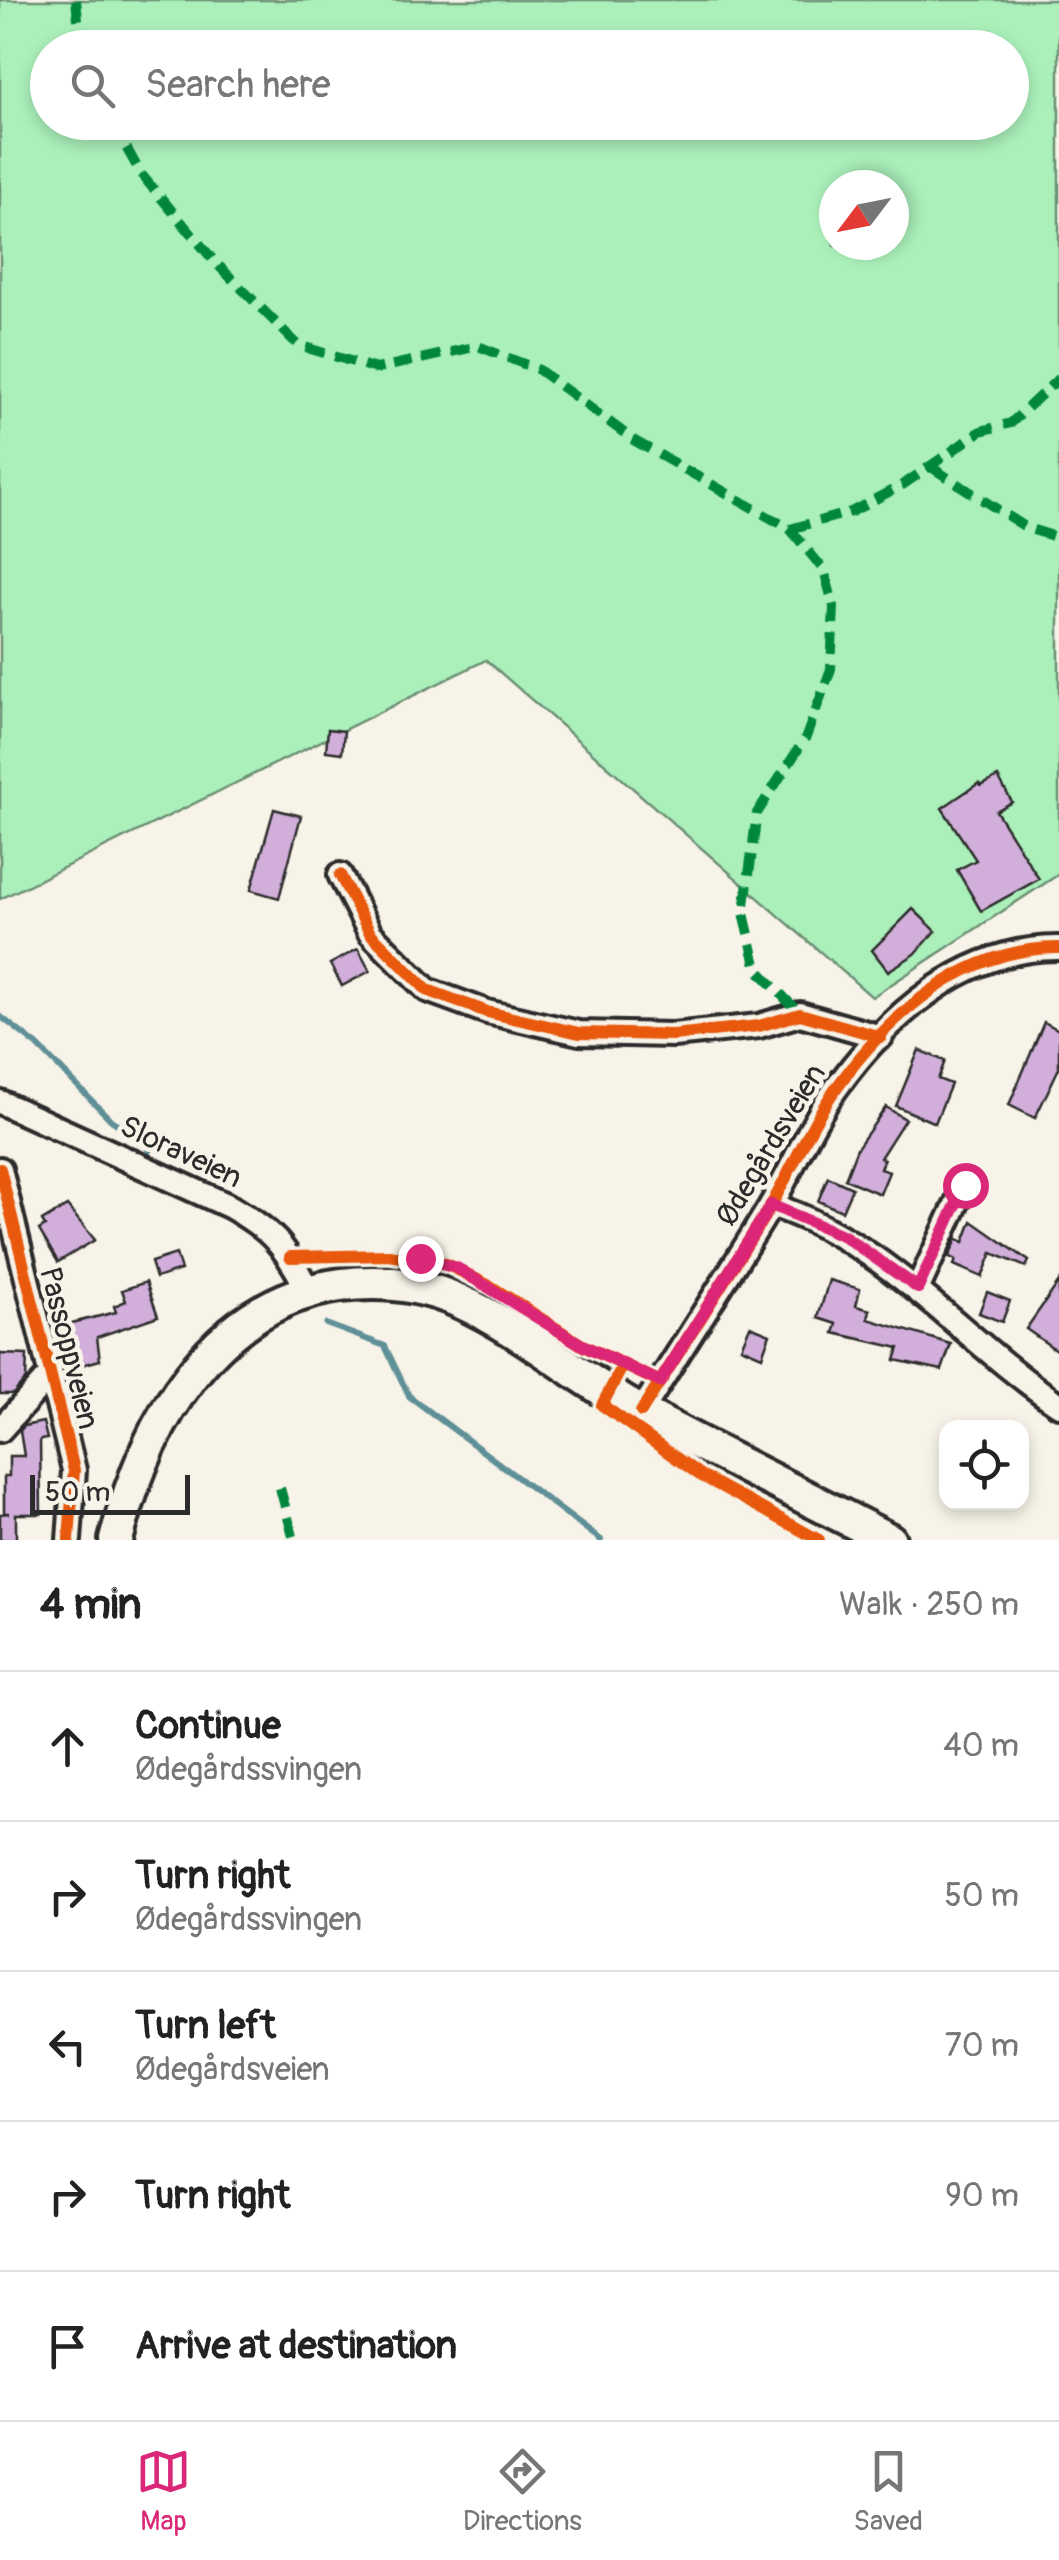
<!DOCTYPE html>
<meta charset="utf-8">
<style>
body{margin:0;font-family:Pangolin,sans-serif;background:#f2f2f2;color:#222}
.controls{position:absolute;right:30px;bottom:30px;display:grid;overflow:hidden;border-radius:20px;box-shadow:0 5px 15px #0003}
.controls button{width:90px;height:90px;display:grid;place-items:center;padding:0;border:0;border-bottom:2px solid #e0e0e0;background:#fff;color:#222;font:50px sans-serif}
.compass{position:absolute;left:819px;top:170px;width:90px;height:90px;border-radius:50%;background:#fff;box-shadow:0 5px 15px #0003;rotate:238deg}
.scale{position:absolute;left:30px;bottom:25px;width:160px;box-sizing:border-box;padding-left:10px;border:5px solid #2b2b2b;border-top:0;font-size:28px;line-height:35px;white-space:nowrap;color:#2b2b2b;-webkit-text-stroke:8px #f7f3e8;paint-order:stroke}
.stop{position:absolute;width:30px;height:30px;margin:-22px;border:8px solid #db2777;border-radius:50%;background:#fff}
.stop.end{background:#db2777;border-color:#fff;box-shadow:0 2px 10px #0008}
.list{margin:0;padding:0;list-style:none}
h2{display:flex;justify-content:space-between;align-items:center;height:130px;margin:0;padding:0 40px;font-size:42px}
h2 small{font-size:32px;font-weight:400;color:#767676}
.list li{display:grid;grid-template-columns:65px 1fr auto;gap:30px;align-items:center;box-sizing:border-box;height:150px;padding:0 40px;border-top:2px solid #e0e0e0}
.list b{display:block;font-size:38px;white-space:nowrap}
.list p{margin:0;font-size:32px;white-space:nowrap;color:#767676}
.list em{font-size:32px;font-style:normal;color:#767676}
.icon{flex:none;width:55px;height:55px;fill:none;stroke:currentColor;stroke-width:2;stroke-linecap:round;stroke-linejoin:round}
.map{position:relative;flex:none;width:1059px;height:1540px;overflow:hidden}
.search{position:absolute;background:#fff;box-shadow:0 5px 15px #0003;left:30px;right:30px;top:30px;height:110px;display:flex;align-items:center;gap:25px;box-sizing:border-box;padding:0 35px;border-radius:55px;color:#767676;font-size:38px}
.sheet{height:880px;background:#fff}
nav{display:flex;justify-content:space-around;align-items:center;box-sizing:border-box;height:140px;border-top:2px solid #e0e0e0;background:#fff;font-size:28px;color:#767676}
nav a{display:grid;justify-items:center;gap:5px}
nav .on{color:#db2777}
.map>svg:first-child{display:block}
</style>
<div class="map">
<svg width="1059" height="1540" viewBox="0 0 1059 1540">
<rect width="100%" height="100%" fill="#f7f3e8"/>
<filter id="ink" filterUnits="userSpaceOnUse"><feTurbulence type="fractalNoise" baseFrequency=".01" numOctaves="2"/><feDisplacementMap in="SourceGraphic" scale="20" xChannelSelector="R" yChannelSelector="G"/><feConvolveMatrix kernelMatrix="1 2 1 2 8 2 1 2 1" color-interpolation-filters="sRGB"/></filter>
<g filter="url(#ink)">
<path fill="#abf0bb" stroke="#6b8e73" stroke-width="2.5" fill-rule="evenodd" d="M 0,0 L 1059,0 L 1059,874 L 872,997 L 486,660 L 0,899 ZM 48,48 L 1012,48 L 1012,122 L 48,122 ZM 834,185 L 894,185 L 894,245 L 834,245 Z"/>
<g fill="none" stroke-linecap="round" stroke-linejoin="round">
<path stroke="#609097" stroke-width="6" d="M 0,1016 L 37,1045 L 111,1120 L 145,1142 L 149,1151
M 326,1324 L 385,1346 L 409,1396 L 601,1540"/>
</g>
<path fill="#d1afda" stroke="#2b2b2b" stroke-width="2.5" d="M 328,729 L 344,731 L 342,753 L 326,751 Z
M 998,777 L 1012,802 L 996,811 L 1039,879 L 981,911 L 957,870 L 976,860 L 942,808 L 979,783 L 981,786 Z
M 274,809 L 301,816 L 279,898 L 251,890 Z
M 913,909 L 936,931 L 915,954 L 888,971 L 872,950 Z
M 358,949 L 370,971 L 342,986 L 330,964 Z
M 1044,1022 L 1059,1030 L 1059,1068 L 1035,1118 L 1009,1105 Z
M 919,1050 L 945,1061 L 938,1079 L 951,1084 L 935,1123 L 896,1106 Z
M 886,1107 L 905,1119 L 880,1158 L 884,1159 L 880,1168 L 889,1172 L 880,1194 L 845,1179 L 857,1148 Z
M 828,1177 L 852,1188 L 842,1211 L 818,1201 Z
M 67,1206 L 95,1240 L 58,1262 L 39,1230 L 45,1226 L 42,1221 Z
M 972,1221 L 1029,1261 L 1026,1267 L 992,1253 L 982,1277 L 954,1265 L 956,1260 L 949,1257 L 957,1239 L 964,1242 Z
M 176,1254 L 181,1270 L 156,1278 L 151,1262 Z
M 829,1280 L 860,1289 L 856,1306 L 870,1310 L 868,1319 L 951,1344 L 942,1370 L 895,1360 L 899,1348 L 834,1333 L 837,1324 L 818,1318 Z
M 146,1282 L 158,1316 L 97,1337 L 100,1360 L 70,1368 L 60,1326 L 116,1312 L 114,1306 L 126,1301 L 122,1290 Z
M 1059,1282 L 1059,1352 L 1026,1329 Z
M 987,1292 L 1010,1301 L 1002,1322 L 979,1313 Z
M 750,1326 L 770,1334 L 762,1356 L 741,1347 Z
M 0,1354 L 27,1355 L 26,1379 L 13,1394 L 0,1394 Z
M 43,1422 L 47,1439 L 40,1440 L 41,1514 L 16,1514 L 16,1540 L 0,1540 L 0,1514 L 9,1513 L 4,1513 L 4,1476 L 9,1476 L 9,1456 L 24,1456 L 20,1431 L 24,1426 Z"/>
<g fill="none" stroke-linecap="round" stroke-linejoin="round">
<defs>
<path id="street" d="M 340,875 L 370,933 L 427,990 L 487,1012 L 579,1033 L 673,1035 L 759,1026 L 800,1014 L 881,1037
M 0,1102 L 229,1206 C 273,1231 284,1245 308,1290
M 0,1169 L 74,1470 L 69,1540
M 771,1205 C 888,1243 960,1338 1059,1405
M 918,1288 L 965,1185
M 641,1412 C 684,1344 728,1276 770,1207 C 793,1168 810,1124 837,1087 C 889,1015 965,947 1059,948
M 0,1430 L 51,1374"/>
<path id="secondary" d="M 116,1540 C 146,1424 212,1302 341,1285 C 382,1280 421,1284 459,1301 C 524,1330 578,1378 640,1412 C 722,1456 806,1497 889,1540"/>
</defs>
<use href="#street" stroke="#2b2b2b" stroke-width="30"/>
<use href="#secondary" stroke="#2b2b2b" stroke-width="40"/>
<use href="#street" stroke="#f7f3e8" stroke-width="22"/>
<use href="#secondary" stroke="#f7f3e8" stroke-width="32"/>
<path stroke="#00873e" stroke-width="10" stroke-dasharray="20 10" stroke-linecap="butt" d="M 76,0 L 81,48
M 112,122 L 141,174 L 215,262 L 298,345 L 376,369 L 478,346 L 539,370 L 635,441 L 790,529 L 824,570 L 834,607 L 831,669 L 806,737 L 757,813 L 744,913 L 757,969 L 800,1014
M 931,467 L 1027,528 L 1059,538
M 790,529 L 851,512 L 904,484 L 981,431 L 1011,423 L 1059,378
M 280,1488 L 294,1540"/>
<defs>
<path id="cycleway" d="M 340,875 L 370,933 L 427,990 L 487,1012 L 579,1033 L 673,1035 L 759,1026 L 800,1014 L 881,1037
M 0,1169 L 74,1470 L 69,1540
M 290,1257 L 389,1255 L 446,1264 L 492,1287 L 582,1345 L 660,1382
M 622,1367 L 602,1405 L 700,1475 L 819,1540
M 641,1412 C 684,1344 728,1276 770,1207 C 793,1168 810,1124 837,1087 C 889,1015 965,947 1059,948"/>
</defs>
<use href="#cycleway" stroke="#f7f3e8" stroke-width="19"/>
<use href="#cycleway" stroke="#e8590c" stroke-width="12"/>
</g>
</g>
<g fill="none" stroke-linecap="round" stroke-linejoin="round" filter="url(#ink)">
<path stroke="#db2777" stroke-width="12" d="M 420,1258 L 457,1268 L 582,1345 L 660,1382 L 771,1205 L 844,1236 L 918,1288 L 965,1185"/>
</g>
<g text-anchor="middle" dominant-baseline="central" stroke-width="9" stroke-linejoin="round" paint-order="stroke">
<g font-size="30" fill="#2b2b2b" stroke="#f7f3e8">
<text transform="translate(771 1145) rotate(-59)">Ødegårdsveien</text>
<text transform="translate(181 1152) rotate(25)">Sloraveien</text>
<text transform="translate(69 1348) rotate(76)">Passoppveien</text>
</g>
</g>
</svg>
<div class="controls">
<button><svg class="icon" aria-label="locate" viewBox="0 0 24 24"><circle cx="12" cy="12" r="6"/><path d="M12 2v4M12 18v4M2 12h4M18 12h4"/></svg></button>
</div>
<svg class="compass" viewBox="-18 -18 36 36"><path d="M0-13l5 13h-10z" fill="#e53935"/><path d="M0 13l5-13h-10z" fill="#767676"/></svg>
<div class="scale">50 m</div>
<div class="stop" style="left:965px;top:1185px"></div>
<div class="stop end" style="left:420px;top:1258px"></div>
<div class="search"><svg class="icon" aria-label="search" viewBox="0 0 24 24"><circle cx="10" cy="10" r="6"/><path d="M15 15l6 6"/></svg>Search here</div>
</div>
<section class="sheet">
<h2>4 min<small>Walk · 250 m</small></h2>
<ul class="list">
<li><svg class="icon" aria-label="ahead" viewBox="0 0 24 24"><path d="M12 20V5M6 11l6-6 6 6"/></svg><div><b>Continue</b><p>Ødegårdssvingen</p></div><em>40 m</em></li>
<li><svg class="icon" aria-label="right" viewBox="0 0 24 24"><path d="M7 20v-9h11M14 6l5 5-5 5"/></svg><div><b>Turn right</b><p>Ødegårdssvingen</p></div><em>50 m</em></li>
<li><svg class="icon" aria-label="left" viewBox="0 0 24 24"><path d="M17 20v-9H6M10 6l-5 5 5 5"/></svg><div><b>Turn left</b><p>Ødegårdsveien</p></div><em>70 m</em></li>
<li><svg class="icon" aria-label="right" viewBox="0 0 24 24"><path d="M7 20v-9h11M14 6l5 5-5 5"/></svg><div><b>Turn right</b></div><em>90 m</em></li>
<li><svg class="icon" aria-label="arrive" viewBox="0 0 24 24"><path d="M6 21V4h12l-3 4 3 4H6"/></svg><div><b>Arrive at destination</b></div></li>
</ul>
</section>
<nav>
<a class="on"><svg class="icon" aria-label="map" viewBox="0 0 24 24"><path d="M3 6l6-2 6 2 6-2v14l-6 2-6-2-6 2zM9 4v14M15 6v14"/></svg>Map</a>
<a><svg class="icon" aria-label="directions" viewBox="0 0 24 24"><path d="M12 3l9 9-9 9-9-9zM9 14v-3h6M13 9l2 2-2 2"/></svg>Directions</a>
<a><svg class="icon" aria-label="saved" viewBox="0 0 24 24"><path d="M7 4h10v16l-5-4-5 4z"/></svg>Saved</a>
</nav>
